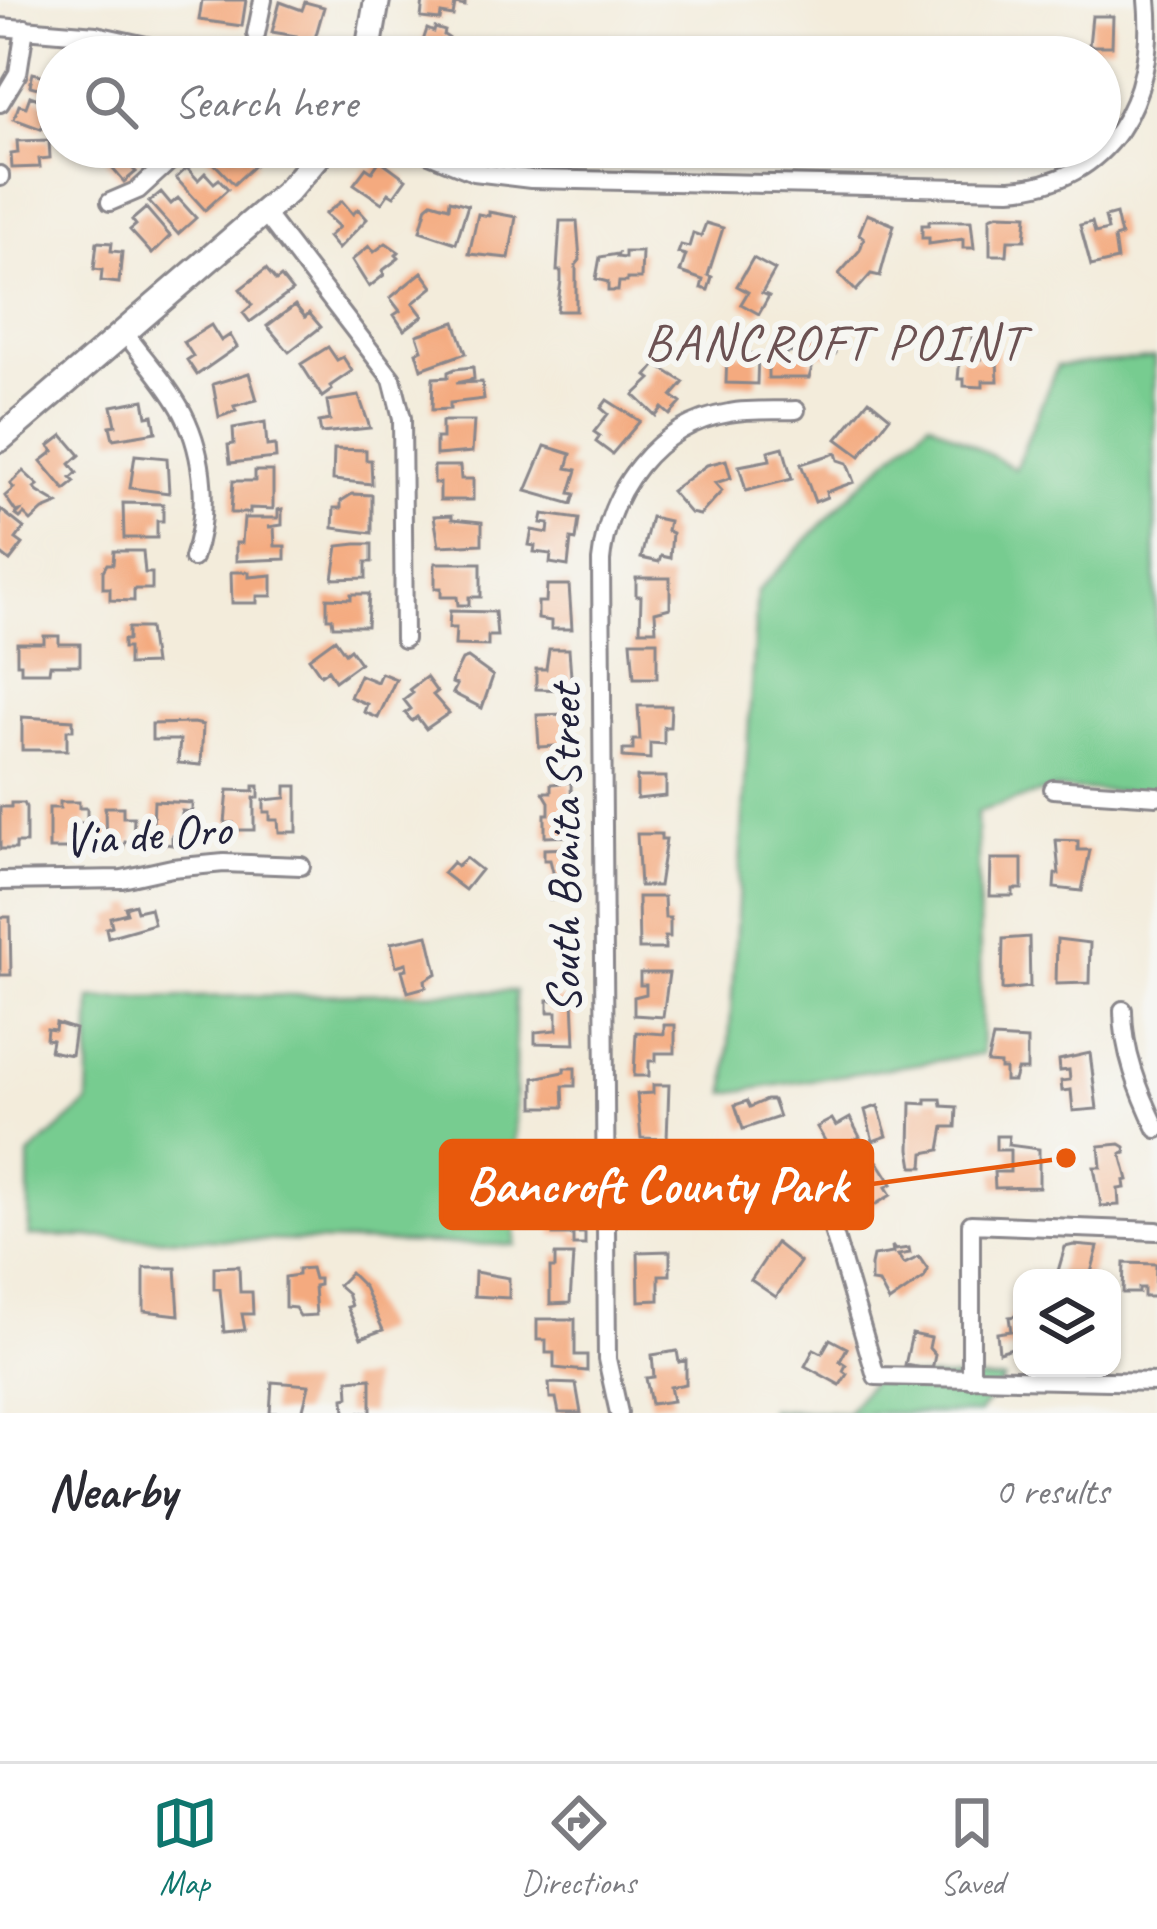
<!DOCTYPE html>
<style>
body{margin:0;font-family:Caveat,sans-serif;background:#f2f2f3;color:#2b2b33}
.controls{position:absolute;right:36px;bottom:36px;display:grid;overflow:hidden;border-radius:24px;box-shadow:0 3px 9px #0004}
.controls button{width:108px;height:108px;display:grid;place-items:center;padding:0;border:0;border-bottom:3px solid #e1e1e2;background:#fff;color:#2b2b33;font:60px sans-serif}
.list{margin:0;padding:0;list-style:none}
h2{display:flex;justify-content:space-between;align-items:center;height:156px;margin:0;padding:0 48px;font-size:51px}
h2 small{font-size:39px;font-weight:400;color:#7c7c81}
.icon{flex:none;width:66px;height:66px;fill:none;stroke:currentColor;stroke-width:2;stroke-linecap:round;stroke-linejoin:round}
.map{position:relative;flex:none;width:1157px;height:1413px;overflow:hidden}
.search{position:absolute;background:#fff;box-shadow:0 3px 9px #0004;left:36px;right:36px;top:36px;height:132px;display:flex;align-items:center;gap:30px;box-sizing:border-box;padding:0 42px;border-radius:66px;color:#7c7c81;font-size:45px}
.sheet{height:348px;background:#fff}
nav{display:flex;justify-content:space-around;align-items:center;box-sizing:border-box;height:168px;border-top:3px solid #e1e1e2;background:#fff;font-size:33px;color:#7c7c81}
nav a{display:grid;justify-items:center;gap:6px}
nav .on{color:#0f766e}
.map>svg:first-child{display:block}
</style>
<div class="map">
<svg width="1157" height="1413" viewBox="0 0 1157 1413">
<rect width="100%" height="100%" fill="#f6f6f2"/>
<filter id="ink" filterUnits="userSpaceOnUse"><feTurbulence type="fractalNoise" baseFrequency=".00833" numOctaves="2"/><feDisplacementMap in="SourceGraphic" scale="24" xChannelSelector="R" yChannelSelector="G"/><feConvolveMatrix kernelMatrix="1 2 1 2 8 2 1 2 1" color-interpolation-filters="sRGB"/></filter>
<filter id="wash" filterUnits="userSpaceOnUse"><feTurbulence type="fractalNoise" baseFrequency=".004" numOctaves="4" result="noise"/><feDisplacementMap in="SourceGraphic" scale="48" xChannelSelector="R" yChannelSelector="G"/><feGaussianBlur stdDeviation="2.7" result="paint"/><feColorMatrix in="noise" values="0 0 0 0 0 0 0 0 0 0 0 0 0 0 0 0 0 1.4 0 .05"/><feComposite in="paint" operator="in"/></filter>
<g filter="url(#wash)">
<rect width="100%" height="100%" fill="#f3ecdb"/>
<path fill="#77cc90" stroke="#4c7766" stroke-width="3" d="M 1154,358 L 1157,793 L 1053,789 L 977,812 L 982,1054 L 726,1093 L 757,592 L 855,490 L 930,421 L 1015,469 L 1057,366 Z
M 515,991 L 515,1245 L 29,1236 L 29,1155 L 88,1103 L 91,999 Z
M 876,1376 L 1004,1380 L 979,1413 L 769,1413 L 769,1409 L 847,1412 Z"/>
<g id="blocks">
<path fill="#f4aa7f" d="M 202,0 L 246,0 L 242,26 L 199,20 Z
M 423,0 L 465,0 L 465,6 L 455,4 L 453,16 L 441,14 L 440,20 L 421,18 Z
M 280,2 L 302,10 L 305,2 L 324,7 L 312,49 L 293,44 L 296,36 L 272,32 Z
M 1092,16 L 1113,16 L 1112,46 L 1089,46 Z
M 435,28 L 445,31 L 444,35 L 456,43 L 451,57 L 410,57 L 415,42 L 422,44 L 427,29 L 434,32 Z
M 52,67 L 57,69 L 57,93 L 30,86 L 33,73 L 49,77 Z
M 30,96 L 57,106 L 53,124 L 44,121 L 41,129 L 14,119 L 19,105 L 26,107 Z
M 49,140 L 50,158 L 39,159 L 40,167 L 12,168 L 11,154 L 18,153 L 17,141 Z
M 105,147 L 129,147 L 140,159 L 131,167 L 136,172 L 124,182 L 106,161 L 112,155 Z
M 210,147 L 218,147 L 226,155 L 233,148 L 241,156 L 246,151 L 257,163 L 234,184 L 204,153 Z
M 380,160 L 406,179 L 394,196 L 389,193 L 382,203 L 354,184 L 366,168 L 372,172 Z
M 187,168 L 198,180 L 205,173 L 214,183 L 219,179 L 228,189 L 205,210 L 176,178 Z
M 161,192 L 171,204 L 178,198 L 196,218 L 178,234 L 149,202 Z
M 450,200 L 468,205 L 456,243 L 420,231 L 427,206 L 432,202 L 449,207 Z
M 342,201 L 353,214 L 358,209 L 367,219 L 338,249 L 328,237 L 339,227 L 325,214 Z
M 146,208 L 170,236 L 152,254 L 130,230 L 136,225 L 132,220 Z
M 489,212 L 516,217 L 509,258 L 469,254 L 478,214 L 489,216 Z
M 867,214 L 894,225 L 880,276 L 871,274 L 856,291 L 839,274 L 860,250 L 864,238 L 859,234 Z
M 998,214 L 1027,215 L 1025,240 L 1008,240 L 1007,255 L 990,255 L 990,217 Z
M 1116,214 L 1121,236 L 1114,238 L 1117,260 L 1091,266 L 1080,225 L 1092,222 L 1095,233 L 1108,230 L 1105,217 Z
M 560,221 L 577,221 L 580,260 L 576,265 L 576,311 L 557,311 L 561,281 L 561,271 L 557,271 Z
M 929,221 L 971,221 L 974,248 L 963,248 L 963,239 L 929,244 L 929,238 L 922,238 L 922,225 L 929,225 Z
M 706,223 L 723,228 L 708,275 L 712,277 L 708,290 L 701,288 L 703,280 L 680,272 L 686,255 L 678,253 L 681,245 L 689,247 L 693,233 L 701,236 Z
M 97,242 L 112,243 L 111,251 L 122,252 L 119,283 L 101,281 L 102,270 L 94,269 Z
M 386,243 L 399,252 L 396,255 L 399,258 L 382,271 L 384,275 L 369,287 L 352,260 L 369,246 L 374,252 Z
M 625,252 L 642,252 L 641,279 L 627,279 L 627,282 L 619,282 L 618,291 L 608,291 L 608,282 L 596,279 L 600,257 L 618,254 L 617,257 L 625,258 Z
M 753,258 L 775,270 L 762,293 L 769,296 L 759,314 L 741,304 L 748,292 L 737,286 Z
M 266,269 L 276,281 L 281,277 L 292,291 L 250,322 L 243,313 L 252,305 L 240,289 Z
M 422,272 L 433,287 L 413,303 L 423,316 L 404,330 L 394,315 L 400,311 L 390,298 Z
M 295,305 L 305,317 L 309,313 L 321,327 L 289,352 L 267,326 Z
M 455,322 L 466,353 L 421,369 L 416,352 L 422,350 L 417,335 Z
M 211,325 L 221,341 L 230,335 L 237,347 L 197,375 L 187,360 L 193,356 L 184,342 Z
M 813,334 L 835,334 L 835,354 L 813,354 Z
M 972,338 L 996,340 L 998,381 L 983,381 L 983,387 L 964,386 L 964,379 L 958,379 L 960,357 L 981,359 L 981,355 L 971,354 Z
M 328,347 L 337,360 L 343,357 L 352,371 L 330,386 L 332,390 L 322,397 L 301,364 Z
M 797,352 L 809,354 L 809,361 L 814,361 L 809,378 L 768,378 L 768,355 Z
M 727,353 L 758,354 L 757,384 L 726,383 Z
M 656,365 L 684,382 L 672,396 L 681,403 L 670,415 L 662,408 L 656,416 L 634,395 L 651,379 L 647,376 Z
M 473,367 L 474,379 L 456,383 L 482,382 L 484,399 L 450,403 L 450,409 L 432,410 L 433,378 L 448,377 L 448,372 L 455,369 Z
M 249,373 L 257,400 L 234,406 L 236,411 L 219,417 L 213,384 Z
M 359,396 L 370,428 L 321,433 L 319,422 L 330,420 L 327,401 Z
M 144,400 L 147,416 L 153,415 L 156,432 L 113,439 L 110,426 L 116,425 L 112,406 Z
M 607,400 L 640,421 L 612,454 L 596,442 L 600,436 L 594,432 L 608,414 L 601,408 Z
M 869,400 L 890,417 L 860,456 L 837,439 Z
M 442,421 L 474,421 L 472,452 L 436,455 L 436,438 L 442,438 Z
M 265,422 L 267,446 L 275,445 L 276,458 L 230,463 L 228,445 L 234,444 L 233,428 Z
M 63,435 L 80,455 L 70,464 L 77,473 L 71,478 L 75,482 L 65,490 L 41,461 L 54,451 L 49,446 Z
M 545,446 L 571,454 L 567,468 L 577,470 L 570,493 L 575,494 L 572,504 L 526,491 Z
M 783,447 L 792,479 L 746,491 L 739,466 L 770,460 L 768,451 Z
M 334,449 L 366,450 L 366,460 L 371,460 L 372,484 L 333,480 Z
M 836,453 L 838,460 L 847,463 L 854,482 L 826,492 L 827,497 L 815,502 L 801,464 Z
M 135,455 L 167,458 L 169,493 L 130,488 Z
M 726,460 L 731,478 L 715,483 L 722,491 L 700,515 L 690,513 L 671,491 L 707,465 Z
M 434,466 L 460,466 L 461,479 L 473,479 L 473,500 L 440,500 L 440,483 L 434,483 Z
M 23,471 L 38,485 L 34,488 L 38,492 L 58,504 L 43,510 L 31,521 L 24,514 L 20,518 L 16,515 L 20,511 L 16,512 L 5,496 L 14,488 L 10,484 Z
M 255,471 L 273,471 L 273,509 L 250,508 L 250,513 L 231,513 L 233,481 L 255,481 Z
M 352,494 L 372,495 L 372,533 L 333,528 L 334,508 L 341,508 L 341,501 Z
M 123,503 L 163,504 L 163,521 L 157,521 L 157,538 L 124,538 Z
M 0,509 L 24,528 L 16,539 L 23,544 L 10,561 L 0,553 Z
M 282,509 L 282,525 L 268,527 L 274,527 L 275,546 L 285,546 L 285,559 L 236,561 L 236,543 L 242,543 L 244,518 L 278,518 L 278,510 Z
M 543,514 L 579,519 L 576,540 L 571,539 L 568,566 L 550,563 L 551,554 L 534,552 L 535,546 L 529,545 L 532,530 L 548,533 L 549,524 L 541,523 Z
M 452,515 L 452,519 L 482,522 L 482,544 L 439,546 L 434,516 Z
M 651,517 L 669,521 L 667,531 L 672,533 L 670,558 L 661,556 L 659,562 L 641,558 Z
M 356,544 L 372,544 L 372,562 L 366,562 L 366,578 L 333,579 L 338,546 Z
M 114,551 L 143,551 L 145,573 L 152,573 L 152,589 L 134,589 L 134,601 L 110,600 L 110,588 L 103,588 L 103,571 L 107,564 L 113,564 Z
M 435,563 L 481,563 L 481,597 L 469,597 L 469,605 L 458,605 L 457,597 L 441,597 L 441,588 L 435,588 Z
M 231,572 L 249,572 L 249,577 L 272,575 L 272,596 L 257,596 L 257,603 L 232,603 Z
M 636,578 L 670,578 L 670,608 L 655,612 L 656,630 L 640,630 L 641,596 L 636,596 Z
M 547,585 L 569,585 L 572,629 L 551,629 L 551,621 L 538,619 L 538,602 L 546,602 Z
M 351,594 L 369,594 L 367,626 L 333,626 L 332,618 L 327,618 L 327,598 L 351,599 Z
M 450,611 L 495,612 L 497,636 L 488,636 L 488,646 L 455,645 L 456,628 L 449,628 Z
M 128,628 L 149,628 L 154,664 L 128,665 L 128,648 L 123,648 L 123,640 L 128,640 Z
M 44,636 L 59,636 L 59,644 L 80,644 L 80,665 L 50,665 L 49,672 L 21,672 L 21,664 L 17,664 L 17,643 L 44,643 Z
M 335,639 L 345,653 L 350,649 L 360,663 L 335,681 L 328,670 L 321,675 L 309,658 Z
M 631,641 L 657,641 L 657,678 L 634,678 Z
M 549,649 L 569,649 L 572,690 L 536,689 L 536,669 L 546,669 Z
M 468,658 L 493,676 L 482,708 L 453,693 L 457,685 L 452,683 L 454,676 L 462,660 Z
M 381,673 L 396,679 L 378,718 L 364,712 L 367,704 L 350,697 L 360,675 L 377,682 Z
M 426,677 L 437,692 L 433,695 L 449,713 L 426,729 L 417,717 L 412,721 L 405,713 L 411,709 L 404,700 L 413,693 L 410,689 Z
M 638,706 L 671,706 L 670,727 L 664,727 L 664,744 L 650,743 L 650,759 L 623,757 L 623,750 L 633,750 L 633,740 L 640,740 Z
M 567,714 L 572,760 L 556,761 L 555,746 L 539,747 L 537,715 Z
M 22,717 L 73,720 L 73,730 L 67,730 L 67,750 L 22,750 Z
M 194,723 L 203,725 L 201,765 L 178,763 L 180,740 L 152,740 L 152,724 Z
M 637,777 L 666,777 L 666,796 L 637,799 Z
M 571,782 L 572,836 L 545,837 L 545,814 L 549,814 L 549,802 L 543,792 L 551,792 L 551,784 Z
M 254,786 L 259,786 L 259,798 L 254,798 L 254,830 L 233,830 L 233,823 L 225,823 L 228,790 L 254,791 Z
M 286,786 L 297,786 L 297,832 L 279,832 L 278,820 L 270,820 L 270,812 L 264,812 L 264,800 L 286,798 Z
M 154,801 L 192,803 L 192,812 L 182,811 L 182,835 L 172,835 L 172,845 L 147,841 L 147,825 L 153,826 Z
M 60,802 L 79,802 L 79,808 L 87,808 L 87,823 L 77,823 L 77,840 L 69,841 L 69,849 L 49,849 L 49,808 L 60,808 Z
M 11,803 L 24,803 L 26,807 L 26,843 L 16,843 L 16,849 L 0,849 L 0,807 L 11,807 Z
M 105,807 L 123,807 L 123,817 L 134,817 L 133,842 L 125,842 L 123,849 L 106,849 Z
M 637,834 L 661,834 L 661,839 L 666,839 L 659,886 L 640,886 Z
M 1056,840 L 1078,841 L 1078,850 L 1090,850 L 1082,891 L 1054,888 L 1055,874 L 1059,874 Z
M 573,848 L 574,899 L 550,900 L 550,881 L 554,881 L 554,876 L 550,860 L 544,860 L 544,849 Z
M 466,858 L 481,870 L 465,890 L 443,873 L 453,862 L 457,866 Z
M 991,859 L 1022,859 L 1022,889 L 1013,889 L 1013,896 L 990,896 Z
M 638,897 L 664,897 L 665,918 L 670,918 L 670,937 L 665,937 L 665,949 L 639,949 Z
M 135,904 L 137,911 L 150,908 L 154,924 L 108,937 L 106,928 L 112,926 L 110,917 L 127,913 L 125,907 Z
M 0,917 L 10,917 L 11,975 L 0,975 Z
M 428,935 L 437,973 L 425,980 L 426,987 L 408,992 L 402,970 L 407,969 L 406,963 L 396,966 L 391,943 Z
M 1029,937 L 1030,987 L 1002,990 L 1003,939 Z
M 1057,939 L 1090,943 L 1089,983 L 1056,984 Z
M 640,973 L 669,973 L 663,1017 L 634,1015 L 634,997 L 646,994 L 646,985 L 640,985 Z
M 548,1000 L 573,1000 L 575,1044 L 535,1043 L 535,1032 L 557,1030 L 557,1012 L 548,1012 Z
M 56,1023 L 75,1029 L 71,1055 L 50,1051 L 52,1040 L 46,1039 L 47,1029 L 55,1030 Z
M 664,1025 L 675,1025 L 675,1053 L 656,1053 L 656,1061 L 649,1061 L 649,1076 L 634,1076 L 636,1032 L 664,1034 Z
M 993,1038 L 1027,1040 L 1027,1070 L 1017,1070 L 1014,1081 L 1005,1081 L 1005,1069 L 1000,1069 L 1000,1064 L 987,1063 Z
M 1090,1053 L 1097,1109 L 1073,1111 L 1071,1090 L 1062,1091 L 1061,1081 L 1070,1080 L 1069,1070 L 1060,1071 L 1059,1060 Z
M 564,1068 L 575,1068 L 575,1086 L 563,1086 L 564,1107 L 534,1107 L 534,1078 L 564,1072 Z
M 653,1085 L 669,1085 L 667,1139 L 641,1138 L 637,1094 L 653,1093 Z
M 926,1099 L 941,1099 L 942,1106 L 957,1107 L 956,1127 L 944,1127 L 940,1150 L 924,1153 L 923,1167 L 913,1167 L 910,1149 L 911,1103 L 926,1104 Z
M 766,1100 L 773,1100 L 779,1117 L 743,1129 L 735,1105 L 747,1101 L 750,1107 Z
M 878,1106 L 887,1136 L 873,1141 L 865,1110 Z
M 850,1118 L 860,1137 L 852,1141 L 857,1150 L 837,1161 L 817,1127 L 832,1119 L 836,1126 Z
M 996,1136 L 1009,1136 L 1008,1145 L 1039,1149 L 1039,1187 L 995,1188 L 994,1172 L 1010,1172 L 1010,1150 L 996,1150 Z
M 1120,1144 L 1125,1147 L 1126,1153 L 1121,1154 L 1128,1180 L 1124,1181 L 1125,1188 L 1118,1189 L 1119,1205 L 1101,1206 L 1094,1167 L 1101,1167 L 1099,1146 Z
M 878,1162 L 892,1184 L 886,1187 L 891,1195 L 871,1207 L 868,1203 L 861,1207 L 845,1182 Z
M 553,1184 L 574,1184 L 574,1233 L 585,1233 L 585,1245 L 573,1245 L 573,1235 L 553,1235 L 553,1223 L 544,1223 L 544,1209 L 554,1208 Z
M 776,1243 L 800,1262 L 776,1297 L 751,1280 Z
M 1074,1245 L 1098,1247 L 1091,1273 L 1088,1278 L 1056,1278 L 1065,1247 Z
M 892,1246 L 895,1250 L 909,1248 L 910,1253 L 898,1255 L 904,1264 L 919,1257 L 928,1270 L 924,1278 L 889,1302 L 879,1283 L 871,1282 L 871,1265 L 873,1256 L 893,1253 Z
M 670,1251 L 670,1275 L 659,1275 L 659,1300 L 639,1301 L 638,1252 Z
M 555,1255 L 573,1255 L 570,1303 L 550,1304 L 550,1268 L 555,1268 Z
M 1124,1263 L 1156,1264 L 1155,1297 L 1144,1297 L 1144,1288 L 1139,1288 L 1139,1293 L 1123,1293 Z
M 239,1266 L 240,1292 L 252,1292 L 253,1314 L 242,1314 L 245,1330 L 224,1332 L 220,1289 L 214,1289 L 214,1267 Z
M 144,1268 L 176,1268 L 179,1315 L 144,1311 Z
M 311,1268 L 314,1279 L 319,1279 L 319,1285 L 314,1286 L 316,1315 L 300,1316 L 295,1308 L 285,1307 L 285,1277 L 298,1275 L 298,1269 Z
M 475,1272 L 509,1278 L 509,1298 L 474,1296 Z
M 350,1273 L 364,1287 L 383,1330 L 361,1338 L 347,1307 L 351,1306 L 347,1293 L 338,1285 Z
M 1022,1315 L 1022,1345 L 999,1352 L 997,1333 L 1011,1331 L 1009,1317 Z
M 537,1319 L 575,1319 L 575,1355 L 587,1355 L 587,1371 L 554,1368 L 554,1353 L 546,1353 L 546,1340 L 537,1340 Z
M 912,1334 L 931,1338 L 929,1348 L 935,1355 L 932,1370 L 905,1365 Z
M 830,1339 L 847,1348 L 840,1361 L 846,1365 L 843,1371 L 847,1374 L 840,1385 L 805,1366 L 814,1349 L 822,1353 Z
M 677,1351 L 679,1362 L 686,1360 L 686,1384 L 670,1387 L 673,1401 L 651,1404 L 646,1378 L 654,1377 L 652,1355 Z
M 371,1378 L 371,1413 L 345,1413 L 344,1398 L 349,1397 L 348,1380 Z
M 272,1382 L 309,1385 L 302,1413 L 270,1413 Z
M 549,1383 L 576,1384 L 581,1413 L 559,1413 L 556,1398 L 550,1398 Z"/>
</g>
</g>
<g filter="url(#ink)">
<use href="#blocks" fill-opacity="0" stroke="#8a878b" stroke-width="3"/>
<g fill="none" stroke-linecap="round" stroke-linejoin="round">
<defs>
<path id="street" d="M 0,27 L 96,35 L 197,57
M 256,34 L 263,0
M 0,103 L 18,73 L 25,28
M 412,147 L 474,172 L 531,179 L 1010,189 C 1109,183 1157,100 1147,0
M 0,175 L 0,177
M 110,202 L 138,190 L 185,147
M 263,211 L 392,379 L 402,418 L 404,639
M 123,330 C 142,357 168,384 183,413 C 205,456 209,514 193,558
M 1053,789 L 1157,796
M 0,881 L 122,879 L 172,868 L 224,863 L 301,866
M 1123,1010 C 1123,1051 1139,1092 1157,1129
M 830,1220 L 876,1376 L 1157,1382
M 971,1379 L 971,1224 L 1157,1231
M 619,1413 L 607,1359 L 601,561 C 608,491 655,425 729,413 C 750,409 774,411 796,410"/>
<path id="secondary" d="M 367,57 L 377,0
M 0,439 L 287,192 L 326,147"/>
</defs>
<use href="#street" stroke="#8a878b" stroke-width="22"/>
<use href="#secondary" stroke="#8a878b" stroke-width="30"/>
<use href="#street" stroke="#fff" stroke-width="16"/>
<use href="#secondary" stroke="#fff" stroke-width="24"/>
</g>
</g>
<g text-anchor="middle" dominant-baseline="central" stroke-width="12" stroke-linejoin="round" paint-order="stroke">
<g font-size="48" fill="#22223b" stroke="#f6f6f2">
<text transform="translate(147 834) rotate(-4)">Via de Oro</text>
<text transform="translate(564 849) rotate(-90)">South Bonita Street</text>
</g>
<g font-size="51" letter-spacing="3" fill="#6c5253" stroke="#f6f6f2">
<text x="835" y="342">BANCROFT POINT</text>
</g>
</g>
<path fill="none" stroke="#e8590c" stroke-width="4.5" d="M1066 1158L872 1184"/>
<circle fill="#e8590c" stroke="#f6f6f2" stroke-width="4.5" cx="1066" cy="1158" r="12"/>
<rect fill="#e8590c" stroke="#e8590c" stroke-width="4.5" x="441" y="1141" width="431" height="87" rx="12"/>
<g font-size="51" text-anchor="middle" font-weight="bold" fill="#fff">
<text x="657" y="1202">Bancroft County Park</text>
</g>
</svg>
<div class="controls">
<button><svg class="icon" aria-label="layers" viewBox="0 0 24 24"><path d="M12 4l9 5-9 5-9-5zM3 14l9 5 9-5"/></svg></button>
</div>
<div class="search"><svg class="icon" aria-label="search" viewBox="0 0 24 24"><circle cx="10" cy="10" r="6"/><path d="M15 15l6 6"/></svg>Search here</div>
</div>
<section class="sheet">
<h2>Nearby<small>0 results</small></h2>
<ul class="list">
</ul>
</section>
<nav>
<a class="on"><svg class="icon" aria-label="map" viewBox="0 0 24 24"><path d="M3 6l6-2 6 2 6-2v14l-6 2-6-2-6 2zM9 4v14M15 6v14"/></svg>Map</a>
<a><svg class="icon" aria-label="directions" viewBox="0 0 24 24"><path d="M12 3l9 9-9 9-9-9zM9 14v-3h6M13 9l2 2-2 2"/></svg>Directions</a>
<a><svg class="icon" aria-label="saved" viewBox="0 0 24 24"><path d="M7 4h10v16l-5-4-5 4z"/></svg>Saved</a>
</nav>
